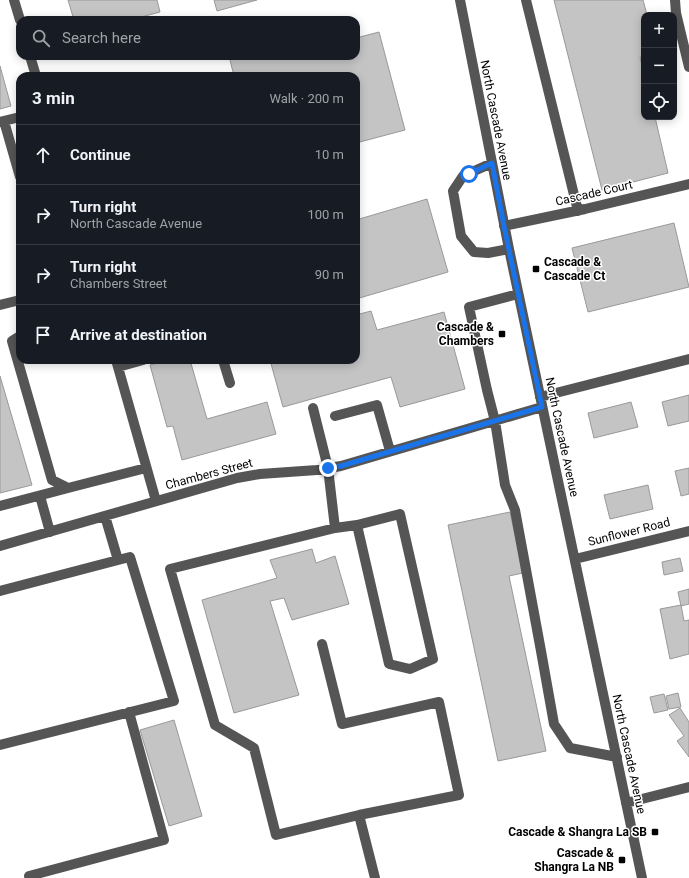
<!DOCTYPE html>
<meta charset="utf-8">
<style>
body{margin:0;font-family:Roboto,sans-serif;background:#20242c;color:#f1f3f6}
.controls{position:absolute;right:12px;top:12px;display:grid;overflow:hidden;border-radius:8px;box-shadow:0 2px 10px #0003}
.controls button{width:36px;height:36px;display:grid;place-items:center;padding:0;border:0;border-bottom:1px solid #363941;background:#171b24;color:#f1f3f6;font:20px sans-serif}
.stop{position:absolute;width:12px;height:12px;margin:-9px;border:3px solid #1a73e8;border-radius:50%;background:#fff}
.stop.end{background:#1a73e8;border-color:#fff;box-shadow:0 1px 4px #0008}
.list{margin:0;padding:0;list-style:none}
h2{display:flex;justify-content:space-between;align-items:center;height:52px;margin:0;padding:0 16px;font-size:17px}
h2 small{font-size:13px;font-weight:400;color:#9ea1a6}
.list li{display:grid;grid-template-columns:26px 1fr auto;gap:12px;align-items:center;box-sizing:border-box;height:60px;padding:0 16px;border-top:1px solid #363941}
.list b{display:block;font-size:15px;white-space:nowrap}
.list p{margin:0;font-size:13px;white-space:nowrap;color:#9ea1a6}
.list em{font-size:13px;font-style:normal;color:#9ea1a6}
.icon{flex:none;width:22px;height:22px;fill:none;stroke:currentColor;stroke-width:2;stroke-linecap:round;stroke-linejoin:round}
.map{position:relative;flex:none;width:689px;height:878px;overflow:hidden}
.search{position:absolute;background:#171b24;box-shadow:0 2px 10px #0003;left:16px;top:16px;width:344px;height:44px;display:flex;align-items:center;gap:10px;box-sizing:border-box;padding:0 14px;border-radius:12px;color:#9ea1a6;font-size:15px}
.panel{position:absolute;background:#171b24;box-shadow:0 2px 10px #0003;left:16px;top:72px;width:344px;height:292px;border-radius:12px}
.map>svg:first-child{display:block}
</style>
<div class="map">
<svg width="689" height="878" viewBox="0 0 689 878">
<rect width="100%" height="100%" fill="#fff"/>
<path fill="#c4c4c4" stroke="#999" d="M 68,0 L 157,0 L 160,12 L 130,20 L 74,20 Z
M 214,0 L 257,0 L 217,11 Z
M 554,0 L 643,0 L 647,15 L 644,15 L 644,56 L 640,57 L 644,75 L 644,117 L 655,117 L 668,173 L 602,190 Z
M 379,32 L 405,130 L 356,143 L 356,76 L 234,76 L 229,56 L 356,56 L 356,38 Z
M 0,66 L 11,106 L 0,109 Z
M 427,199 L 448,272 L 356,299 L 356,220 Z
M 674,223 L 689,287 L 588,312 L 572,248 Z
M 371,311 L 377,330 L 444,312 L 465,389 L 400,407 L 391,377 L 283,407 L 270,360 L 356,360 L 356,315 Z
M 169,360 L 190,360 L 207,419 L 267,402 L 276,434 L 182,460 L 173,426 L 167,427 L 150,365 Z
M 0,376 L 32,485 L 0,493 Z
M 689,395 L 689,421 L 668,426 L 662,402 Z
M 631,402 L 638,427 L 594,438 L 588,413 Z
M 689,468 L 689,494 L 681,496 L 675,471 Z
M 648,485 L 653,509 L 610,519 L 604,495 Z
M 510,512 L 523,573 L 509,576 L 546,751 L 498,761 L 448,525 Z
M 312,549 L 316,563 L 335,556 L 349,604 L 292,620 L 284,598 L 270,601 L 299,695 L 234,713 L 202,600 L 277,578 L 270,560 Z
M 680,558 L 683,571 L 664,575 L 662,562 Z
M 689,589 L 689,604 L 681,606 L 678,592 Z
M 681,605 L 684,621 L 689,620 L 689,654 L 670,659 L 660,609 Z
M 678,693 L 681,707 L 669,709 L 666,696 Z
M 664,694 L 668,710 L 654,713 L 650,697 Z
M 680,708 L 689,722 L 689,757 L 677,741 L 684,736 L 669,715 Z
M 174,720 L 202,816 L 169,826 L 140,730 Z"/>
<g fill="none" stroke-linecap="round" stroke-linejoin="round">
<path stroke="#555" stroke-width="10" d="M 14,0 L 20,20
M 460,0 L 509,249 L 642,878
M 526,0 L 578,211
M 675,0 L 676,13 L 689,67
M 30,56 L 36,76
M 4,121 L 20,177
M 0,122 L 20,117
M 492,163 L 463,176 L 453,191 L 461,236 L 474,252 L 488,253 L 509,249
M 504,226 L 585,209 L 689,184
M 518,294 L 469,307 L 487,390 L 495,421 L 505,485 L 515,510 L 541,651 L 554,724 L 570,748 L 617,757
M 0,305 L 20,300
M 20,336 L 12,341 L 52,480 L 68,488 L 146,468
M 116,360 L 156,501
M 223,360 L 230,383
M 118,367 L 143,360
M 540,397 L 689,359
M 313,408 L 328,468 L 335,528 L 170,569 L 215,725 L 254,748 L 276,835 L 359,815 L 459,795 L 439,702 L 342,724 L 322,644
M 335,416 L 377,405 L 390,451
M 40,496 L 50,532
M 0,506 L 68,488
M 335,528 L 357,525 L 389,664 L 410,669 L 433,659 L 400,514 L 357,525
M 0,546 L 237,478 L 260,474 L 317,470 L 341,466 L 542,407
M 575,559 L 689,531
M 0,591 L 118,560
M 0,745 L 174,701 L 130,557 L 118,560 L 105,516
M 626,803 L 689,787
M 359,815 L 375,878
M 30,878 L 29,876 L 164,840 L 129,712"/>
</g>
<g fill="none" stroke-linecap="round" stroke-linejoin="round">
<path stroke="#1a73e8" stroke-width="5" d="M 328,468 L 341,466 L 542,407 L 504,226 L 492,163 L 469,174"/>
</g>
<g fill="#000" stroke="#fff" stroke-width="1.5">
<rect x="532" y="265" width="8" height="8" rx="2"/>
<rect x="498" y="330" width="8" height="8" rx="2"/>
<rect x="651" y="828" width="8" height="8" rx="2"/>
<rect x="618" y="856" width="8" height="8" rx="2"/>
</g>
<g text-anchor="middle" dominant-baseline="central" stroke-width="3" stroke-linejoin="round" paint-order="stroke">
<g font-size="12" fill="#000" stroke="#fff">
<text transform="translate(496 120) rotate(79)">North Cascade Avenue</text>
<text transform="translate(594 193) rotate(-13)">Cascade Court</text>
<text transform="translate(562 437) rotate(78)">North Cascade Avenue</text>
<text transform="translate(209 474) rotate(-15)">Chambers Street</text>
<text transform="translate(629 532) rotate(-14)">Sunflower Road</text>
<text transform="translate(629 754) rotate(78)">North Cascade Avenue</text>
</g>
<g font-size="12" font-weight="bold" fill="#000" stroke="#fff" text-anchor="end">
<text x="544" y="262" text-anchor="start">Cascade &amp;<tspan x="544" dy="14">Cascade Ct</tspan></text>
<text x="494" y="327">Cascade &amp;<tspan x="494" dy="14">Chambers</tspan></text>
<text x="647" y="832">Cascade &amp; Shangra La SB</text>
<text x="614" y="853">Cascade &amp;<tspan x="614" dy="14">Shangra La NB</tspan></text>
</g>
</g>
</svg>
<div class="controls">
<button>+</button>
<button>−</button>
<button><svg class="icon" aria-label="locate" viewBox="0 0 24 24"><circle cx="12" cy="12" r="6"/><path d="M12 2v4M12 18v4M2 12h4M18 12h4"/></svg></button>
</div>
<div class="stop" style="left:469px;top:174px"></div>
<div class="stop end" style="left:328px;top:468px"></div>
<div class="search"><svg class="icon" aria-label="search" viewBox="0 0 24 24"><circle cx="10" cy="10" r="6"/><path d="M15 15l6 6"/></svg>Search here</div>
<section class="panel">
<h2>3 min<small>Walk · 200 m</small></h2>
<ul class="list">
<li><svg class="icon" aria-label="ahead" viewBox="0 0 24 24"><path d="M12 20V5M6 11l6-6 6 6"/></svg><div><b>Continue</b></div><em>10 m</em></li>
<li><svg class="icon" aria-label="right" viewBox="0 0 24 24"><path d="M7 20v-9h11M14 6l5 5-5 5"/></svg><div><b>Turn right</b><p>North Cascade Avenue</p></div><em>100 m</em></li>
<li><svg class="icon" aria-label="right" viewBox="0 0 24 24"><path d="M7 20v-9h11M14 6l5 5-5 5"/></svg><div><b>Turn right</b><p>Chambers Street</p></div><em>90 m</em></li>
<li><svg class="icon" aria-label="arrive" viewBox="0 0 24 24"><path d="M6 21V4h12l-3 4 3 4H6"/></svg><div><b>Arrive at destination</b></div></li>
</ul>
</section>
</div>
